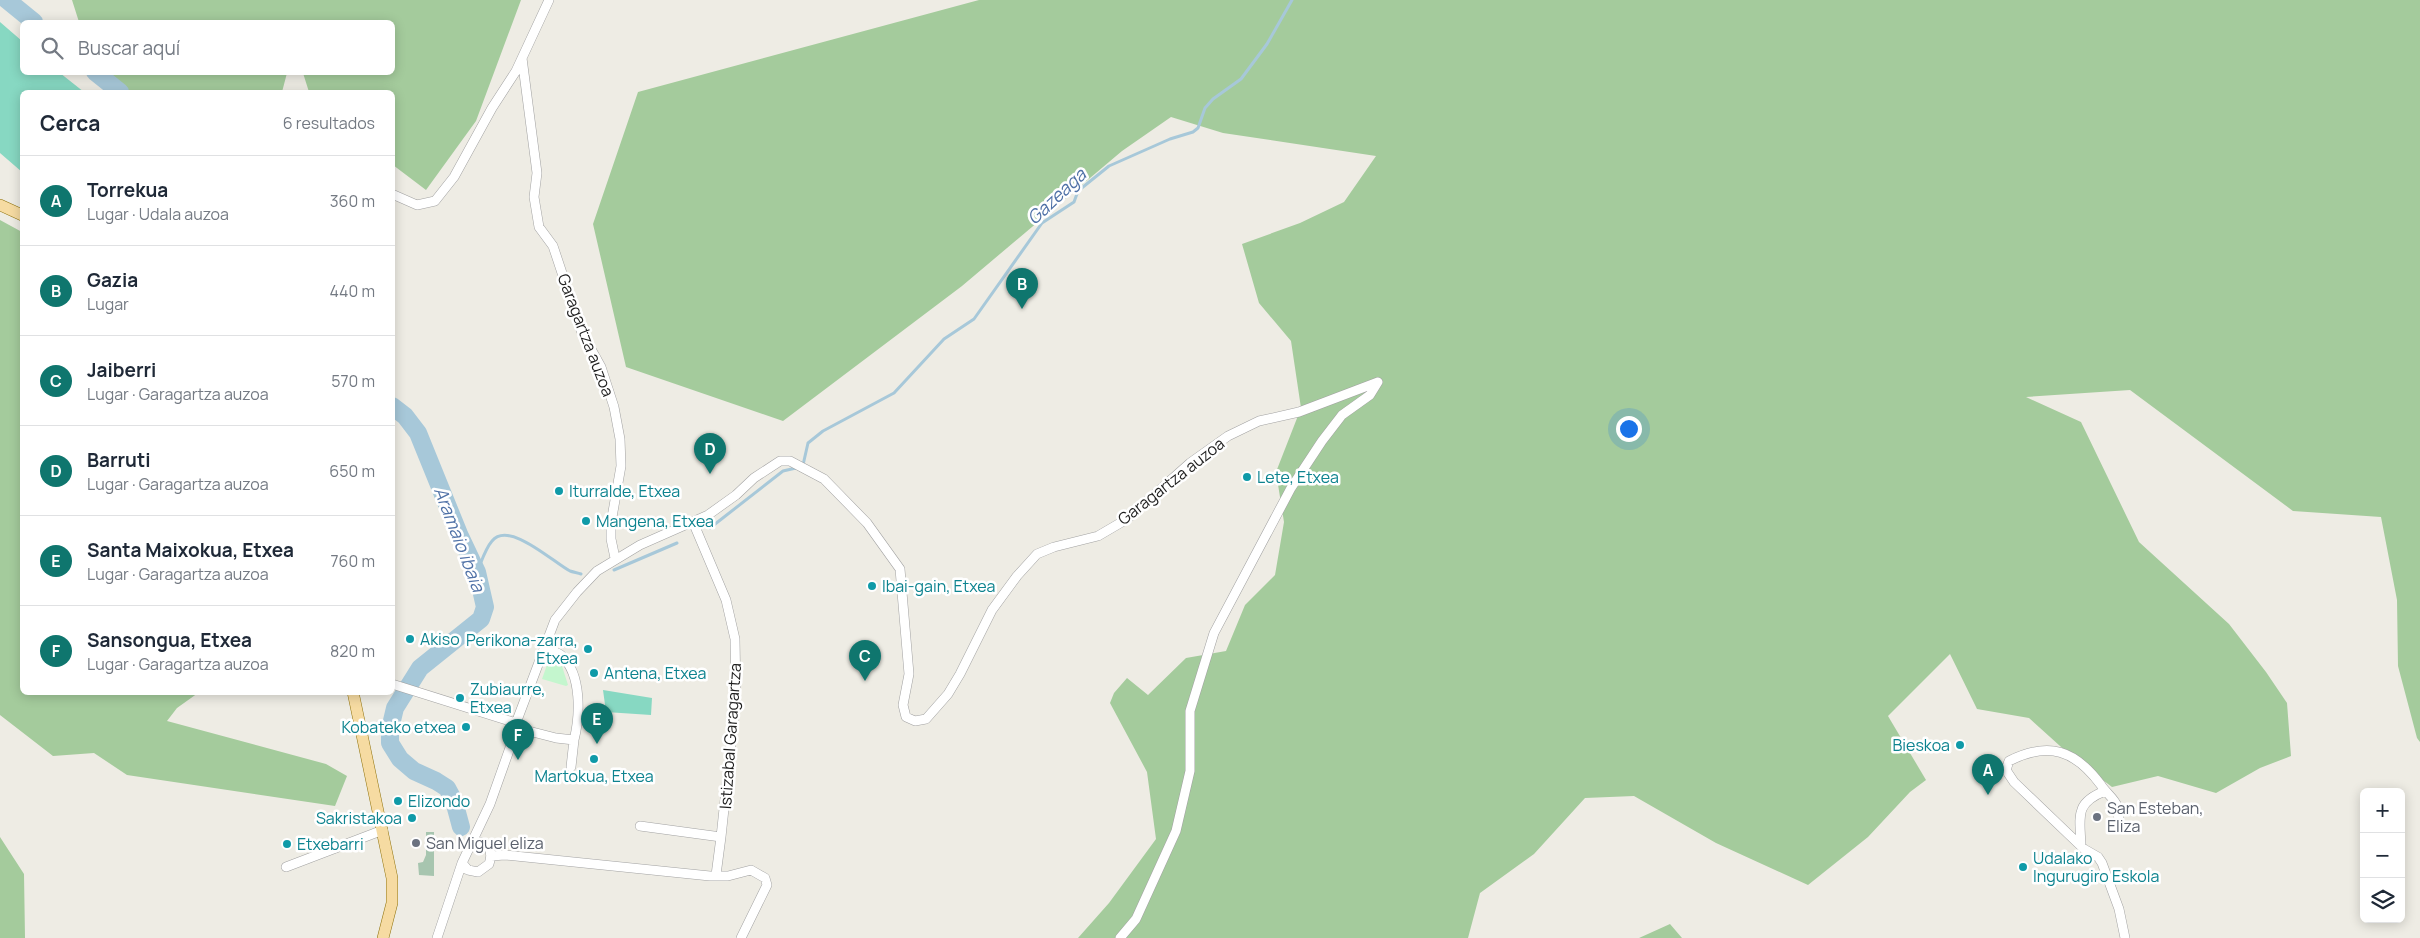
<!DOCTYPE html>
<html lang="es">
<meta charset="utf-8">
<style>
body{margin:0;font-family:Manrope,sans-serif;background:#f6f6f7;color:#1f2937}
.controls{position:absolute;right:15px;bottom:15px;display:grid;overflow:hidden;border-radius:8px;box-shadow:0 2px 12px #0003}
.controls button{width:45px;height:45px;display:grid;place-items:center;padding:0;border:0;border-bottom:1px solid #e0e1e3;background:#fff;color:#1f2937;font:25px sans-serif}
.you{position:absolute;left:1628px;top:428px;width:18px;height:18px;margin:-12px;border:4px solid #fff;border-radius:50%;background:#1a73e8;box-shadow:0 0 0 8px #1a73e833}
.badge{display:grid;place-items:center;width:32px;height:32px;border-radius:50%;background:#0f766e;color:#fff;font-size:16px;font-weight:700}
.pin{position:absolute;translate:-50% -41px;filter:drop-shadow(0 1px 2px #0008)}
.pin::after{content:'';position:absolute;top:26px;width:18px;height:15px;background:inherit;clip-path:polygon(0 0,100% 0,50% 100%)}
.list{margin:0;padding:0;list-style:none}
h2{display:flex;justify-content:space-between;align-items:center;height:65px;margin:0;padding:0 20px;font-size:21px}
h2 small{font-size:16px;font-weight:400;color:#747a83}
.list li{display:grid;grid-template-columns:32px 1fr auto;gap:15px;align-items:center;box-sizing:border-box;height:90px;padding:0 20px;border-top:1px solid #e0e1e3}
.list b{display:block;font-size:19px;white-space:nowrap}
.list p{margin:0;font-size:16px;white-space:nowrap;color:#747a83}
.list em{font-size:16px;font-style:normal;color:#747a83}
.icon{flex:none;width:28px;height:28px;fill:none;stroke:currentColor;stroke-width:2;stroke-linecap:round;stroke-linejoin:round}
.map{position:relative;flex:none;width:2420px;height:938px;overflow:hidden}
.search{position:absolute;background:#fff;box-shadow:0 2px 12px #0003;left:20px;top:20px;width:375px;height:55px;display:flex;align-items:center;gap:12px;box-sizing:border-box;padding:0 18px;border-radius:8px;color:#747a83;font-size:19px}
.panel{position:absolute;background:#fff;box-shadow:0 2px 12px #0003;left:20px;top:90px;width:375px;height:605px;border-radius:8px}
.map>svg:first-child{display:block}
</style>
<div class="map">
<svg width="2420" height="938" viewBox="0 0 2420 938">
<rect width="100%" height="100%" fill="#eeece4"/>
<path fill="#a4cb9c" d="M 72,0 L 521,0 L 476,121 L 426,190 L 393,165 L 392,92 L 309,92 L 303,73 L 392,72 L 392,22 L 79,22 Z
M 979,0 L 2420,0 L 2420,742 L 2417,738 L 2398,666 L 2397,600 L 2381,517 L 2293,511 L 2130,390 L 2026,397 L 2081,422 L 2139,542 L 2229,624 L 2266,672 L 2287,703 L 2291,756 L 2260,768 L 2216,793 L 2158,776 L 2112,787 L 2070,755 L 2029,718 L 1977,709 L 1950,654 L 1888,716 L 1926,780 L 1910,792 L 1868,837 L 1808,885 L 1716,843 L 1634,796 L 1585,798 L 1534,854 L 1480,893 L 1468,938 L 1078,938 L 1109,903 L 1156,839 L 1147,772 L 1110,703 L 1114,693 L 1127,678 L 1148,695 L 1186,658 L 1226,651 L 1245,605 L 1275,575 L 1284,522 L 1276,472 L 1301,408 L 1291,341 L 1259,303 L 1242,244 L 1300,223 L 1344,202 L 1376,156 L 1223,133 L 1171,117 L 1122,151 L 962,286 L 783,421 L 626,367 L 593,224 L 638,92 Z
M 96,73 L 96,72 L 287,73 L 282,92 L 106,92 L 100,86 Z
M 0,220 L 22,232 L 22,692 L 198,693 L 177,708 L 167,721 L 326,764 L 347,776 L 335,806 L 127,775 L 94,753 L 53,756 L 0,715 Z
M 0,837 L 24,874 L 25,938 L 0,938 Z
M 1670,924 L 1682,938 L 1639,938 Z"/>
<path fill="#a7c5af" d="M 426,832 L 434,832 L 434,876 L 419,875 L 418,863 L 423,862 L 426,855 Z"/>
<path fill="#c4f6ce" d="M 548,662 L 562,666 L 568,685 L 566,686 L 542,679 Z"/>
<path fill="#87d8c2" d="M 0,22 L 22,41 L 22,72 L 60,73 L 84,92 L 22,92 L 22,172 L 0,153 Z
M 603,690 L 652,698 L 651,715 L 606,712 Z"/>
<g fill="none" stroke-linecap="round" stroke-linejoin="round">
<path stroke="#a7c8d9" stroke-width="3" d="M 803,465 L 808,443 L 823,431 L 894,393 L 944,339 L 974,319 L 1042,223 L 1074,202 L 1078,191 L 1109,166 L 1170,139 L 1193,132 L 1198,128 L 1205,108 L 1213,99 L 1241,79 L 1267,44 L 1292,0
M 710,528 L 783,471 L 796,468
M 614,570 L 677,543
M 477,572 C 481,563 485,549 492,541 C 509,520 554,563 570,571 C 573,572 578,573 581,574"/>
<path stroke="#a7c8d9" stroke-width="18" d="M 7,0 L 34,22
M 95,72 L 120,92
M 392,406 L 405,416 L 418,433 L 459,534 L 477,572 L 485,607 L 481,619 L 420,668 L 395,708 L 390,729 L 390,743 L 400,759 L 414,771 L 436,781 L 447,788 L 454,801 L 461,827"/>
<defs>
<path id="minor" d="M 522,58 L 537,173 L 534,197 L 539,227 L 553,246 L 582,333 L 601,367 L 614,407 L 620,439 L 621,466 L 611,523 L 611,539 L 615,558
M 392,194 L 417,205 L 435,201 L 454,177 L 492,108 L 516,71 L 549,0
M 693,522 L 726,600 L 735,639 L 736,696 L 721,837
M 392,684 L 516,723
M 517,728 L 556,738 L 574,740 C 580,716 582,675 562,656 C 558,652 550,650 544,647
M 571,767 L 574,740
M 2119,822 C 2118,817 2119,810 2117,806 C 2115,799 2105,792 2101,785 C 2075,750 2049,741 2009,761 L 2006,770 L 2014,782 L 2084,849 L 2098,857 L 2102,863 L 2119,909 L 2125,938
M 640,826 L 721,837 L 716,875
M 2081,846 C 2080,817 2074,803 2105,791
M 491,856 L 505,855 L 710,876 L 728,876 L 751,870 L 765,878 L 767,885 L 741,938
M 462,863 L 468,870 L 478,872 L 489,864 C 494,850 487,839 471,843
M 286,867 L 383,830
M 437,938 L 462,863 L 490,804 L 517,728 L 516,723 L 555,620 L 577,592 L 597,571 L 640,545 L 708,515 L 736,495 L 754,478 L 780,461 L 790,461 L 824,479 L 867,523 L 900,569 L 909,674 L 903,705 L 906,717 L 915,721 L 926,719 L 948,694 L 960,674 L 992,610 L 1017,576 L 1037,554 L 1054,547 L 1098,536 L 1127,519 L 1190,463 L 1228,436 L 1259,421 L 1299,412 L 1378,382
M 1120,938 L 1136,919 L 1176,831 L 1190,771 L 1190,711 L 1214,633 L 1291,488 L 1322,441 L 1342,415 L 1370,395 L 1378,382"/>
<path id="major" d="M 0,205 L 22,215
M 353,692 L 392,878 L 392,903 L 383,938"/>
</defs>
<use href="#minor" stroke="#a2a2a2" stroke-width="10"/>
<use href="#major" stroke="#8e710a" stroke-width="12"/>
<use href="#minor" stroke="#fff" stroke-width="9"/>
<use href="#major" stroke="#f6dba2" stroke-width="11"/>
</g>
<g fill="#0f9aa8" stroke="#fff" stroke-width="2">
<circle cx="1247" cy="477" r="5"/>
<circle cx="559" cy="491" r="5"/>
<circle cx="586" cy="521" r="5"/>
<circle cx="872" cy="586" r="5"/>
<circle cx="410" cy="639" r="5"/>
<circle cx="588" cy="649" r="5"/>
<circle cx="594" cy="673" r="5"/>
<circle cx="460" cy="698" r="5"/>
<circle cx="466" cy="727" r="5"/>
<circle cx="1960" cy="745" r="5"/>
<circle cx="594" cy="759" r="5"/>
<circle cx="398" cy="801" r="5"/>
<circle cx="412" cy="818" r="5"/>
<circle cx="287" cy="844" r="5"/>
<circle cx="2023" cy="867" r="5"/>
</g>
<g fill="#6b7280" stroke="#fff" stroke-width="2">
<circle cx="2097" cy="817" r="5"/>
<circle cx="416" cy="843" r="5"/>
</g>
<g text-anchor="middle" dominant-baseline="central" stroke-width="5" stroke-linejoin="round" paint-order="stroke">
<g font-size="16" fill="#1e1e1e" stroke="#fff">
<text transform="translate(586 335) rotate(69)">Garagartza auzoa</text>
<text transform="translate(1171 481) rotate(-38)">Garagartza auzoa</text>
<text transform="translate(730 736) rotate(-86)">Istizabal Garagartza</text>
</g>
<g font-size="16" fill="#0d838f" stroke="#fff" text-anchor="start">
<text x="1257" y="477">Lete, Etxea</text>
<text x="569" y="491">Iturralde, Etxea</text>
<text x="596" y="521">Mangena, Etxea</text>
<text x="882" y="586">Ibai-gain, Etxea</text>
<text x="420" y="639">Akiso</text>
<text x="578" y="640" text-anchor="end">Perikona-zarra,<tspan x="578" dy="18">Etxea</tspan></text>
<text x="604" y="673">Antena, Etxea</text>
<text x="470" y="689">Zubiaurre,<tspan x="470" dy="18">Etxea</tspan></text>
<text x="456" y="727" text-anchor="end">Kobateko etxea</text>
<text x="1950" y="745" text-anchor="end">Bieskoa</text>
<text x="594" y="776" text-anchor="middle">Martokua, Etxea</text>
<text x="408" y="801">Elizondo</text>
<text x="402" y="818" text-anchor="end">Sakristakoa</text>
<text x="297" y="844">Etxebarri</text>
<text x="2033" y="858">Udalako<tspan x="2033" dy="18">Ingurugiro Eskola</tspan></text>
</g>
<g font-size="16" fill="#5b616d" stroke="#fff" text-anchor="start">
<text x="2107" y="808">San Esteban,<tspan x="2107" dy="18">Eliza</tspan></text>
<text x="426" y="843">San Miguel eliza</text>
</g>
<g font-size="18" font-style="italic" fill="#5072a7" stroke="#fff">
<text transform="translate(1056 196) rotate(-43)">Gazeaga</text>
<text transform="translate(460 539) rotate(69)">Aramaio ibaia</text>
</g>
</g>
</svg>
<div class="controls">
<button>+</button>
<button>−</button>
<button><svg class="icon" aria-label="layers" viewBox="0 0 24 24"><path d="M12 4l9 5-9 5-9-5zM3 14l9 5 9-5"/></svg></button>
</div>
<div class="you"></div>
<div class="pin badge" style="left:1988px;top:795px">A</div>
<div class="pin badge" style="left:1022px;top:309px">B</div>
<div class="pin badge" style="left:865px;top:681px">C</div>
<div class="pin badge" style="left:710px;top:474px">D</div>
<div class="pin badge" style="left:597px;top:744px">E</div>
<div class="pin badge" style="left:518px;top:760px">F</div>
<div class="search"><svg class="icon" aria-label="search" viewBox="0 0 24 24"><circle cx="10" cy="10" r="6"/><path d="M15 15l6 6"/></svg>Buscar aquí</div>
<section class="panel">
<h2>Cerca<small>6 resultados</small></h2>
<ul class="list">
<li><span class="badge">A</span><div><b>Torrekua</b><p>Lugar · Udala auzoa</p></div><em>360 m</em></li>
<li><span class="badge">B</span><div><b>Gazia</b><p>Lugar</p></div><em>440 m</em></li>
<li><span class="badge">C</span><div><b>Jaiberri</b><p>Lugar · Garagartza auzoa</p></div><em>570 m</em></li>
<li><span class="badge">D</span><div><b>Barruti</b><p>Lugar · Garagartza auzoa</p></div><em>650 m</em></li>
<li><span class="badge">E</span><div><b>Santa Maixokua, Etxea</b><p>Lugar · Garagartza auzoa</p></div><em>760 m</em></li>
<li><span class="badge">F</span><div><b>Sansongua, Etxea</b><p>Lugar · Garagartza auzoa</p></div><em>820 m</em></li>
</ul>
</section>
</div>
